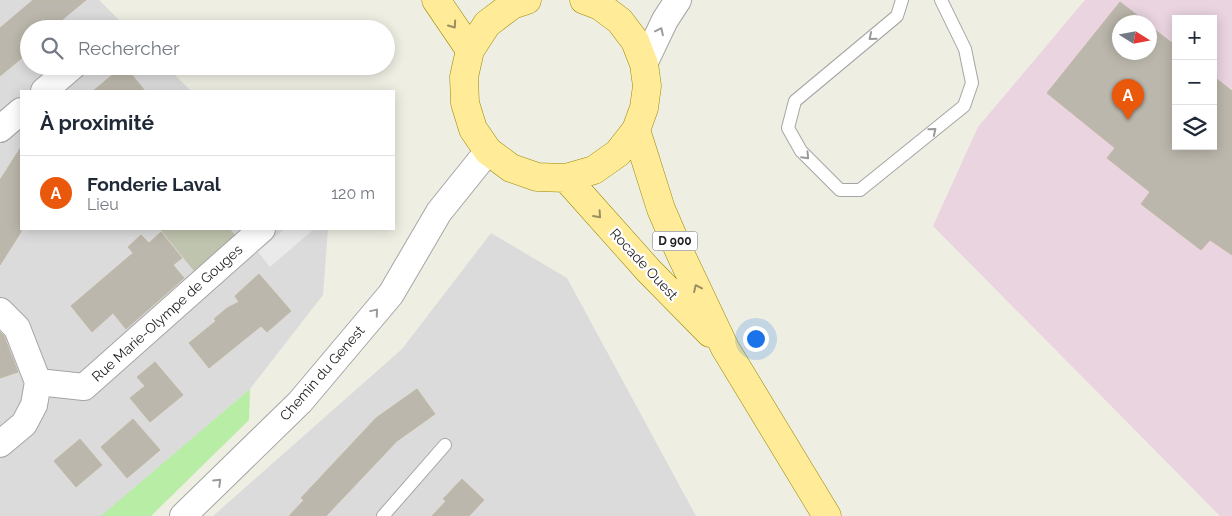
<!DOCTYPE html>
<html lang="fr">
<meta charset="utf-8">
<style>
body{margin:0;font-family:Raleway,sans-serif;background:#f2f2f3;color:#1f2937}
.controls{position:absolute;right:15px;top:15px;display:grid;overflow:hidden;border-radius:0px;box-shadow:0 2px 12px #0003}
.controls button{width:45px;height:45px;display:grid;place-items:center;padding:0;border:0;border-bottom:1px solid #e0e1e3;background:#fff;color:#1f2937;font:25px sans-serif}
.compass{position:absolute;left:1112px;top:15px;width:45px;height:45px;border-radius:50%;background:#fff;box-shadow:0 2px 12px #0003;rotate:101deg}
.you{position:absolute;left:755px;top:338px;width:18px;height:18px;margin:-12px;border:4px solid #fff;border-radius:50%;background:#1a73e8;box-shadow:0 0 0 8px #1a73e833}
.badge{display:grid;place-items:center;width:32px;height:32px;border-radius:50%;background:#ea580c;color:#fff;font-size:16px;font-weight:700}
.pin{position:absolute;translate:-50% -41px;filter:drop-shadow(0 1px 2px #0008)}
.pin::after{content:'';position:absolute;top:26px;width:18px;height:15px;background:inherit;clip-path:polygon(0 0,100% 0,50% 100%)}
.list{margin:0;padding:0;list-style:none}
h2{display:flex;justify-content:space-between;align-items:center;height:65px;margin:0;padding:0 20px;font-size:21px}
h2 small{font-size:16px;font-weight:400;color:#747a83}
.list li{display:grid;grid-template-columns:32px 1fr auto;gap:15px;align-items:center;box-sizing:border-box;height:75px;padding:0 20px;border-top:1px solid #e0e1e3}
.list b{display:block;font-size:19px;white-space:nowrap}
.list p{margin:0;font-size:16px;white-space:nowrap;color:#747a83}
.list em{font-size:16px;font-style:normal;color:#747a83}
.icon{flex:none;width:28px;height:28px;fill:none;stroke:currentColor;stroke-width:2;stroke-linecap:round;stroke-linejoin:round}
.map{position:relative;flex:none;width:1232px;height:516px;overflow:hidden}
.search{position:absolute;background:#fff;box-shadow:0 2px 12px #0003;left:20px;top:20px;width:375px;height:55px;display:flex;align-items:center;gap:12px;box-sizing:border-box;padding:0 18px;border-radius:28px;color:#747a83;font-size:19px}
.panel{position:absolute;background:#fff;box-shadow:0 2px 12px #0003;left:20px;top:90px;width:375px;height:140px;border-radius:0px}
.map>svg:first-child{display:block}
</style>
<div class="map">
<svg width="1232" height="516" viewBox="0 0 1232 516">
<rect width="100%" height="100%" fill="#efeee3"/>
<path fill="#dcdbdb" d="M 0,0 L 99,0 L 128,29 L 29,29 L 29,66 L 166,66 L 191,91 L 21,91 L 21,229 L 328,229 L 323,295 L 250,389 L 102,516 L 0,516 Z
M 491,233 L 567,278 L 696,516 L 213,516 L 402,349 Z"/>
<path fill="#e9d4e0" fill-rule="evenodd" d="M 1085,0 L 1232,0 L 1232,516 L 1220,516 L 933,226 L 978,127 ZM 1176,19 L 1213,19 L 1213,146 L 1176,146 ZM 1120,22 L 1150,22 L 1150,52 L 1120,52 Z"/>
<path fill="#bfc4ae" d="M 160,229 L 230,229 L 236,236 L 194,271 Z"/>
<path fill="#b8eda5" d="M 250,389 L 249,420 L 151,516 L 101,516 Z"/>
<path fill="#eaeaea" d="M 284,229 L 314,229 L 270,267 L 258,252 Z"/>
<path fill="#bcb7ac" stroke="#c2b8a4" d="M 33,0 L 86,0 L 51,29 L 29,29 L 29,52 L 0,76 L 0,28 Z
M 1120,2 L 1146,22 L 1120,22 L 1120,52 L 1150,52 L 1150,26 L 1176,46 L 1176,146 L 1213,146 L 1213,76 L 1232,91 L 1232,255 L 1210,240 L 1201,250 L 1141,204 L 1150,192 L 1107,158 L 1115,148 L 1047,93 Z
M 123,66 L 125,66 L 145,91 L 93,91 Z
M 21,147 L 21,232 L 0,265 L 0,180 Z
M 161,232 L 182,258 L 173,265 L 184,278 L 126,329 L 113,313 L 92,332 L 71,306 L 133,253 L 128,247 L 141,235 L 149,243 Z
M 259,274 L 291,311 L 267,332 L 261,326 L 209,368 L 189,343 L 216,321 L 214,319 L 227,308 L 239,302 L 235,296 Z
M 0,332 L 4,336 L 18,372 L 0,378 Z
M 155,362 L 183,395 L 150,422 L 130,398 L 145,386 L 137,377 Z
M 417,389 L 435,414 L 397,441 L 326,516 L 289,516 L 304,500 L 301,498 L 376,418 Z
M 133,419 L 160,450 L 127,478 L 101,447 Z
M 80,439 L 102,465 L 76,487 L 54,461 Z
M 462,479 L 484,500 L 469,516 L 432,516 L 446,501 L 443,499 Z"/>
<g fill="none" stroke-linecap="round" stroke-linejoin="round">
<defs>
<path id="service" d="M 902,0 L 897,16 L 795,101 L 788,128 L 801,151 L 840,190 L 860,190 L 964,106 L 972,83 L 965,49 L 941,0
M 383,516 L 445,445"/>
<path id="minor" d="M 644,64 L 665,20 L 678,0
M 44,91 L 73,66
M 0,129 L 21,111
M 0,311 L 17,328 L 38,382 L 34,405 L 24,424 L 0,444
M 38,382 L 84,387 L 262,229
M 183,516 L 300,402 L 391,294 L 439,212 L 488,151"/>
<path id="primary" d="M 436,0 L 470,50
M 527,0 L 512,5 L 487,24 L 470,50 L 464,77 L 465,103 L 473,129 L 488,151 L 511,168 L 537,177 L 566,178 L 594,170 L 618,153 L 636,130 L 644,108 L 647,86 L 644,64 L 635,41 L 620,21 L 600,6 L 584,0
M 636,130 L 643,152 L 661,209 L 680,253 L 725,348 L 827,516
M 566,178 L 649,271 L 710,333"/>
</defs>
<use href="#service" stroke="#a5a5a5" stroke-width="14"/>
<use href="#minor" stroke="#a5a5a5" stroke-width="28"/>
<use href="#primary" stroke="#978900" stroke-width="29"/>
<use href="#service" stroke="#fff" stroke-width="12"/>
<use href="#minor" stroke="#fff" stroke-width="26"/>
<use href="#primary" stroke="#ffeb98" stroke-width="28"/>
</g>
<defs><path id="oneway-chevron" d="M-2-3.5L2.5 0L-2 3.5" fill="none" stroke-width="1.6" stroke-linecap="round" stroke-linejoin="round" transform="scale(1.25)"/></defs>
<g stroke="#9a8f61">
<use href="#oneway-chevron" transform="translate(453 25) rotate(55)"/>
<use href="#oneway-chevron" transform="translate(598 215) rotate(48)"/>
<use href="#oneway-chevron" transform="translate(697 288) rotate(-115)"/>
</g>
<g stroke="#9a9a9a">
<use href="#oneway-chevron" transform="translate(660 31) rotate(-64)"/>
<use href="#oneway-chevron" transform="translate(872 37) rotate(140)"/>
<use href="#oneway-chevron" transform="translate(933 131) rotate(-39)"/>
<use href="#oneway-chevron" transform="translate(806 156) rotate(46)"/>
<use href="#oneway-chevron" transform="translate(375 312) rotate(-50)"/>
<use href="#oneway-chevron" transform="translate(218 482) rotate(-44)"/>
</g>
<g text-anchor="middle" dominant-baseline="central" stroke-width="4.5" stroke-linejoin="round" paint-order="stroke">
<rect fill="#fff" stroke="#626262" stroke-width="1" x="652.5" y="231.5" width="45" height="19" rx="4"/>
<g font-size="12" font-weight="bold" fill="#1e1e1e">
<text x="675" y="241">D 900</text>
</g>
<g font-size="14" fill="#1e1e1e" stroke="#fff">
<text transform="translate(644 264) rotate(47)">Rocade Ouest</text>
<text transform="translate(167 313) rotate(-42)">Rue Marie-Olympe de Gouges</text>
<text transform="translate(322 373) rotate(-49)">Chemin du Genest</text>
</g>
</g>
</svg>
<div class="controls">
<button>+</button>
<button>−</button>
<button><svg class="icon" aria-label="layers" viewBox="0 0 24 24"><path d="M12 4l9 5-9 5-9-5zM3 14l9 5 9-5"/></svg></button>
</div>
<svg class="compass" viewBox="-18 -18 36 36"><path d="M0-13l5 13h-10z" fill="#e53935"/><path d="M0 13l5-13h-10z" fill="#747a83"/></svg>
<div class="you"></div>
<div class="pin badge" style="left:1128px;top:120px">A</div>
<div class="search"><svg class="icon" aria-label="search" viewBox="0 0 24 24"><circle cx="10" cy="10" r="6"/><path d="M15 15l6 6"/></svg>Rechercher</div>
<section class="panel">
<h2>À proximité<small></small></h2>
<ul class="list">
<li><span class="badge">A</span><div><b>Fonderie Laval</b><p>Lieu</p></div><em>120 m</em></li>
</ul>
</section>
</div>
